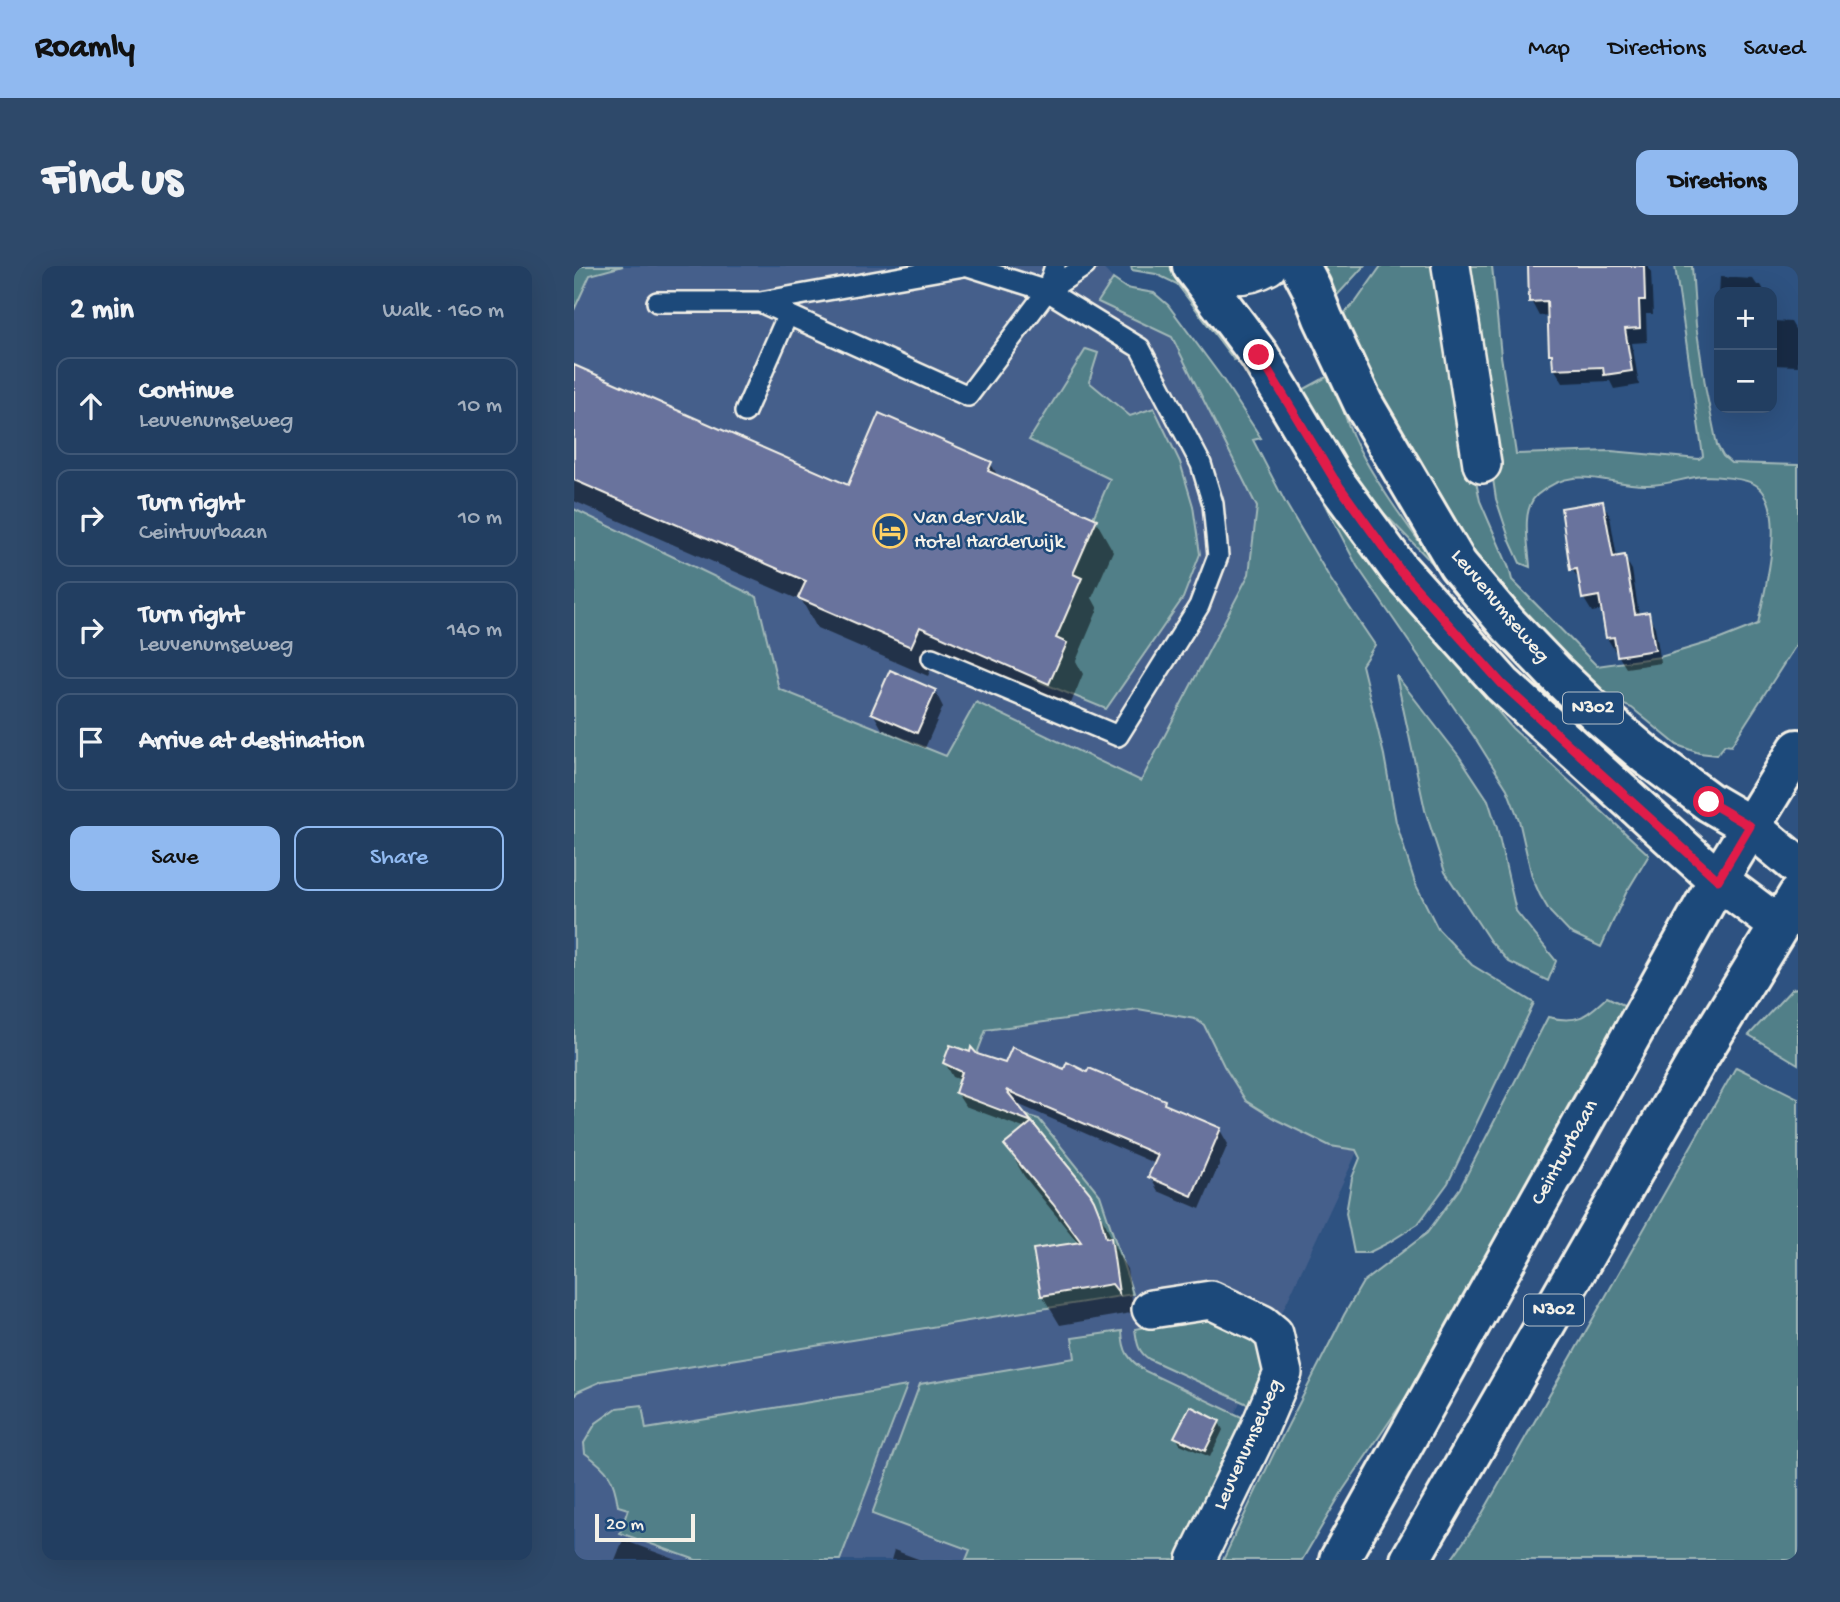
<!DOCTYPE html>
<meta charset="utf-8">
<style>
body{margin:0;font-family:"Gochi Hand",sans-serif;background:#2e496a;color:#f1f3f6}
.controls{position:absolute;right:21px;top:21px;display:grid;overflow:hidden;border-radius:14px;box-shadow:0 7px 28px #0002}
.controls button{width:63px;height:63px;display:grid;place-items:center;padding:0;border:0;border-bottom:2px solid #3f5776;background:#223e61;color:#f1f3f6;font:35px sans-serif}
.scale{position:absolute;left:21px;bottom:18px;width:100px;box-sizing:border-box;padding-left:7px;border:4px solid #f4f1e8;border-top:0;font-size:19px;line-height:24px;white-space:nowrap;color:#f4f1e8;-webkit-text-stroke:5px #1f4a7a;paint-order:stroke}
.stop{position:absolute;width:21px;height:21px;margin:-16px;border:5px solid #e11d48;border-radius:50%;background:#fff}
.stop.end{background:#e11d48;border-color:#fff;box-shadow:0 2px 7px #0008}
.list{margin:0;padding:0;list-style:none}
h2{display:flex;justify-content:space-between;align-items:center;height:91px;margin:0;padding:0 28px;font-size:30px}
h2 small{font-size:23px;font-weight:400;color:#a2aebd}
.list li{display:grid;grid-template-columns:46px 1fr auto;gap:21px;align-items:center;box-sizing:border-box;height:98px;margin:0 14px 14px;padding:0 14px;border:2px solid #3f5776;border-radius:14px}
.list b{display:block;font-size:26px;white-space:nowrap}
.list p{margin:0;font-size:23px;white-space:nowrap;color:#a2aebd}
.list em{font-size:23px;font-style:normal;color:#a2aebd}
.actions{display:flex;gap:14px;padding:21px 28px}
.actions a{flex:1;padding:16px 0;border:2px solid #90b9f0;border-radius:14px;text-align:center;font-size:24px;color:#90b9f0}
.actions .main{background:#90b9f0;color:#111}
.icon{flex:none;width:38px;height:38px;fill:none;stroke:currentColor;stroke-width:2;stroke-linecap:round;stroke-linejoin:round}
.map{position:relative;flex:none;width:1224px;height:1294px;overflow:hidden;border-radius:14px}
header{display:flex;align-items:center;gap:42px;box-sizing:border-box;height:98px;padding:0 35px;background:#90b9f0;color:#111}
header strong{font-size:33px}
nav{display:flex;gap:38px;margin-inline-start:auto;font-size:24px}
.intro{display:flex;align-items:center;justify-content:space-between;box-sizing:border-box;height:168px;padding:0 42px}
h1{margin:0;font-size:49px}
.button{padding:18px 32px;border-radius:14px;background:#90b9f0;color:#111;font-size:24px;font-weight:700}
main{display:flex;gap:42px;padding:0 42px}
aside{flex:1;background:#223e61;border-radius:14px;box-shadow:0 7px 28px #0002}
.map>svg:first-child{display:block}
</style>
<header>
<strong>Roamly</strong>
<nav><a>Map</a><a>Directions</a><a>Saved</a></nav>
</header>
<div class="intro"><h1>Find us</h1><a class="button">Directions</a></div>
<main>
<aside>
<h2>2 min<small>Walk · 160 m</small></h2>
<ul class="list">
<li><svg class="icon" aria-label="ahead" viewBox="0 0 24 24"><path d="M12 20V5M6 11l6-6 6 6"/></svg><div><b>Continue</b><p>Leuvenumseweg</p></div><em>10 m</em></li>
<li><svg class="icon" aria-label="right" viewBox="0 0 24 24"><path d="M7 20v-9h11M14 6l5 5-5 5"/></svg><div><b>Turn right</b><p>Ceintuurbaan</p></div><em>10 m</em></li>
<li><svg class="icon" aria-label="right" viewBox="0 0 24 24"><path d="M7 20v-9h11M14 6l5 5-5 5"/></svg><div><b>Turn right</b><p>Leuvenumseweg</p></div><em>140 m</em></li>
<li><svg class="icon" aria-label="arrive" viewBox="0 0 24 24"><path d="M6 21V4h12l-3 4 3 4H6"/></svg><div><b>Arrive at destination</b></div></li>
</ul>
<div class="actions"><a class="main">Save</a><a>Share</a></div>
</aside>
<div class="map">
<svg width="1224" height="1294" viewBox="0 0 1224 1294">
<rect width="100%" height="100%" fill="#2e5281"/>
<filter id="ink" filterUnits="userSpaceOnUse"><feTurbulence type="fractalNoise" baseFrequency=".0143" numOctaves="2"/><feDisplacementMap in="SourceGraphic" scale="14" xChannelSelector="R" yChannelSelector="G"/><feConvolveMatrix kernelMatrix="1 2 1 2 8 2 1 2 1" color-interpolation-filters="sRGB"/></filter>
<g filter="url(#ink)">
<path fill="#445f8b" d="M 49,0 L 527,0 L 539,13 L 525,36 L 598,71 L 683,240 L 675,308 L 567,515 L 402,436 L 372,491 L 205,422 L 183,330 L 0,243 L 0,44 L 16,9 Z
M 0,466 L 814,820 L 592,1294 L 0,1294 Z"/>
<path fill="#517f88" stroke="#a2b8b8" stroke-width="2" d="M 0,0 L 49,0 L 16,9 L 0,44 Z
M 557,0 L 595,0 L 606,6 L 669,88 L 660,94 L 603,18 L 582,8 L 558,4 Z
M 748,0 L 790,0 L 758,35 Z
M 807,0 L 870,0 L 897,191 L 906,235 L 935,302 L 938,314 L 1023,400 L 1086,391 L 1146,373 L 1184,358 C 1190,325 1215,241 1182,219 C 1172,212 1141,210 1129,210 C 1109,212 1091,220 1071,219 C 1030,218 1000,197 963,229 C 946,244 955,281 956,301 L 946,297 L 936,275 L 922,233 L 887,0 L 918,0 L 927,90 L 942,188 L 1037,185 L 1125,193 L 1129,190 L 1101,0 L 1118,0 L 1122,59 L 1132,125 L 1143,179 L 1149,190 L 1157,197 L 1224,199 L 1224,376 L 1157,480 L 1151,479 L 1143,489 L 1125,487 L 1103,479 L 1058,442 L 1023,428 L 907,305 L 762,55 L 781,37 Z
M 539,13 L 552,22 L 580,27 L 594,39 L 648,112 L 687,172 L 679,174 L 711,236 L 757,314 L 801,379 L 788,399 L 810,489 L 822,556 L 841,617 L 864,663 L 898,699 L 960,737 L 874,917 L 844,958 L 814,977 L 794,987 L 780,987 L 772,947 L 778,912 L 786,892 L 782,884 L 756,880 L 701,853 L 672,835 L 650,800 L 630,759 L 621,753 L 564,743 L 412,764 L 387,830 L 465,853 L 526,929 L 559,1028 L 28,1115 L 3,1126 L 0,1131 L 0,243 L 183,331 L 205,423 L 372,490 L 402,436 L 567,515 L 675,308 L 683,241 L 598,71 L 524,36 Z
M 512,83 L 524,87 L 515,116 L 556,150 L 580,142 L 606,196 L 619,240 L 626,288 L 609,332 L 532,443 L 459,413 L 506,312 L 496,305 L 536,213 L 455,174 Z
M 682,106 L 836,341 L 938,462 L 1075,589 L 1052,627 L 1027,681 L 995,666 L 976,646 L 966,629 L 958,611 L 945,554 L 933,523 L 903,475 L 783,300 L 741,220 L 674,111 Z
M 758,108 C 765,132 772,157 783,179 C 806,224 838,265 867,306 L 805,242 L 764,192 L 725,126 Z
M 822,409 L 885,490 L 914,534 L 923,562 L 942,645 L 982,695 L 974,715 L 935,696 L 916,675 L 871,606 L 851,544 Z
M 1224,722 L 1224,798 L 1175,769 L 1218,723 Z
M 1033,731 L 1056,742 L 853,1100 L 769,1224 L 728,1294 L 649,1294 L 700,1187 L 770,1049 L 789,1016 L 853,967 L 886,922 L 974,751 C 1003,758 1012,751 1033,731 Z
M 1162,801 L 1224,832 L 1224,1294 L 877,1294 L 904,1255 Z
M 636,1052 L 681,1076 L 692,1103 L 682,1142 L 575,1093 C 563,1085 563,1076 561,1063 L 604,1054 Z
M 548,1065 C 549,1086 554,1093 571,1105 L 676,1155 L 611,1294 L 392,1294 L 396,1284 L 298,1248 L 346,1118 L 501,1092 L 498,1072 Z
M 333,1120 L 266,1294 L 122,1294 L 46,1267 L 54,1243 L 44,1240 C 40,1211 34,1204 11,1187 L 10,1177 L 22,1157 L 43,1142 L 68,1139 L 72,1163 Z"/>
<path fill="#0007" d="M 956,0 L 1074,0 L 1077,6 L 1079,48 L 1072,48 L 1073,76 L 1058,77 L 1065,119 L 1040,123 L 1036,115 L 989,117 L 980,102 L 980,94 L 977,88 L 976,49 L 965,50 L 957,35 Z
M 1146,11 L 1179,13 L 1183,19 L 1187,19 L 1191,26 L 1145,26 L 1145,54 L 1144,52 Z
M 1198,55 L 1217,56 L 1224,68 L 1224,100 L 1198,99 Z
M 0,101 L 275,221 L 417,198 L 425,212 L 522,255 L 539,285 L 518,332 L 524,343 L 502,395 L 509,408 L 493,447 L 363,390 L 354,410 L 243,362 L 228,335 L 0,235 Z
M 1028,237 L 1036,250 L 1043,292 L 1050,291 L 1058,304 L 1065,349 L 1074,348 L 1081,361 L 1087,397 L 1052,402 L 1044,389 L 1044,385 L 1041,385 L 1033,372 L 1029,344 L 1018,346 L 1010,333 L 1007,316 L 998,303 Z
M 361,425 L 369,441 L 351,482 L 308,463 L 299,447 Z
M 402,789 L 432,799 L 491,806 L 590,835 L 593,841 L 646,864 L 654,878 L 626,943 L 584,925 L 576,911 L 582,898 L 441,837 L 514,928 L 532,959 L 544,988 L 553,1003 L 561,1052 L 557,1047 L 486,1059 L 468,1029 L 505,978 L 450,910 L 433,880 L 452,863 L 391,840 L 382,826 L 387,814 L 379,811 L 371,797 Z
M 645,1156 L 649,1164 L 636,1191 L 606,1178 L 602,1171 Z
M 49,1274 L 103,1294 L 41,1294 Z
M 320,1284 L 347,1294 L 317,1294 Z"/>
<path fill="#69739d" stroke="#f4f1e8" stroke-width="2" d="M 954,0 L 1070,0 L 1071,34 L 1065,34 L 1066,62 L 1051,63 L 1058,105 L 1030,109 L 1029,101 L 979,103 L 978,88 L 975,88 L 973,35 L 955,36 Z
M 0,99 L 274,219 L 305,147 L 418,196 L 414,205 L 523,253 L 499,308 L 508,312 L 482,372 L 493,377 L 475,418 L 346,361 L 337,381 L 224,332 L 232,315 L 0,214 Z
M 1029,235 L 1039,291 L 1051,289 L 1061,348 L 1075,346 L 1081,384 L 1043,390 L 1040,371 L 1032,372 L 1025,330 L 1008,333 L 1003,303 L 996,304 L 987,242 Z
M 316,404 L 362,424 L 343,467 L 297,447 Z
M 376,779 L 396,786 L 397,781 L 403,788 L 431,797 L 438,781 L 490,803 L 493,796 L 513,806 L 515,802 L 591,834 L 590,838 L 647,862 L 618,930 L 574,911 L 584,889 L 432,824 L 458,856 L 381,827 L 388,806 L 369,797 Z
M 458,856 L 516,927 L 520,934 L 526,949 L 532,972 L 537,971 L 545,1027 L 538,1018 L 467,1030 L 459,983 L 507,976 L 479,938 L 430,879 Z
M 616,1140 L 646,1155 L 631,1185 L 600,1171 Z"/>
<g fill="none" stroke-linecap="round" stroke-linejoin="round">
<defs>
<path id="lane" d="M 473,25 L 511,0
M 83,36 L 186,36 L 390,0
M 186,36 L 394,130 L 473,25 L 481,0
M 171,146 L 214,48
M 358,392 L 544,470 L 625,340 L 644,290 L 639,238 L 627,198 L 566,82 L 473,25 L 394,0"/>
<path id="street" d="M 622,0 C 647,9 669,14 694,0
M 877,0 L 908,198
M 577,1043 L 637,1034 L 688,1058 L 700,1068 L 709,1107 L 682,1170 L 622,1294"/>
<path id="primary" d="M 618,0 L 685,89 L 759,213 L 825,303 L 928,418 L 1144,614 L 1204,659
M 726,0 L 737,21 L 749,52 L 789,137 L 884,299 L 933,357 L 980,406 L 1026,450 L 1073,490 L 1135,536 L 1176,560 L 1224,600
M 765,1294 L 1144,614 L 1224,483
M 836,1294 L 1124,793 L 1224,629"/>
</defs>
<use href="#lane" stroke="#f4f1e8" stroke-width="24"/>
<use href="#street" stroke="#f4f1e8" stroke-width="42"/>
<use href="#primary" stroke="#f4f1e8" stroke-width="44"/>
<use href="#lane" stroke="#1f4a7a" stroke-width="19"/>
<use href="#street" stroke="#1f4a7a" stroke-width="37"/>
<use href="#primary" stroke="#1f4a7a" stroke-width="38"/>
</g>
</g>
<g fill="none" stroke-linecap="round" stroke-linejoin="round" filter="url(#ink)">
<path stroke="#e11d48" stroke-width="9" d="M 685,89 L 760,213 L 825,303 L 928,418 L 1144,614 L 1176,560 L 1135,536"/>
</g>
<defs>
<symbol id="hotel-ring" viewBox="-11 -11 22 22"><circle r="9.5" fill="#1f4a7a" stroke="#ffd166" stroke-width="1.5"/><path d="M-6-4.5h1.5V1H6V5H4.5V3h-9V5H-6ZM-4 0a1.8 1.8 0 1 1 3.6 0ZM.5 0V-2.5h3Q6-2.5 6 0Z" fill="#ffd166"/></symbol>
</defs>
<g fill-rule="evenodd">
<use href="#hotel-ring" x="297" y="246" width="38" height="38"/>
</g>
<g text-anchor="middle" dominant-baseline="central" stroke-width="5" stroke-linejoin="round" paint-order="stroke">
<g fill="#1f4a7a" stroke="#b4bfc7" stroke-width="2">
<rect x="989" y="426.5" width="60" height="31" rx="5"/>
<rect x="950" y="1028.5" width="60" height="31" rx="5"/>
</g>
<g font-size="19" font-weight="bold" fill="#f4f1e8">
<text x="1019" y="442">N302</text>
<text x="980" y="1044">N302</text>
</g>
<g font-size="21" fill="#f4f1e8" stroke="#1f4a7a" text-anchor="start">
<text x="340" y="253">Van der Valk<tspan x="340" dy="24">Hotel Harderwijk</tspan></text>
</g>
<g font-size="21" fill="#f4f1e8" stroke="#1f4a7a">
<text transform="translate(925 341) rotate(50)">Leuvenumseweg</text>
<text transform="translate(992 887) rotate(-61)">Ceintuurbaan</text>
<text transform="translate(675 1179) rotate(-66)">Leuvenumseweg</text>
</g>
</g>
</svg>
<div class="controls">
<button>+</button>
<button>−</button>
</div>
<div class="scale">20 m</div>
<div class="stop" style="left:1135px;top:536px"></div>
<div class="stop end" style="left:685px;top:89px"></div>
</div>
</main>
